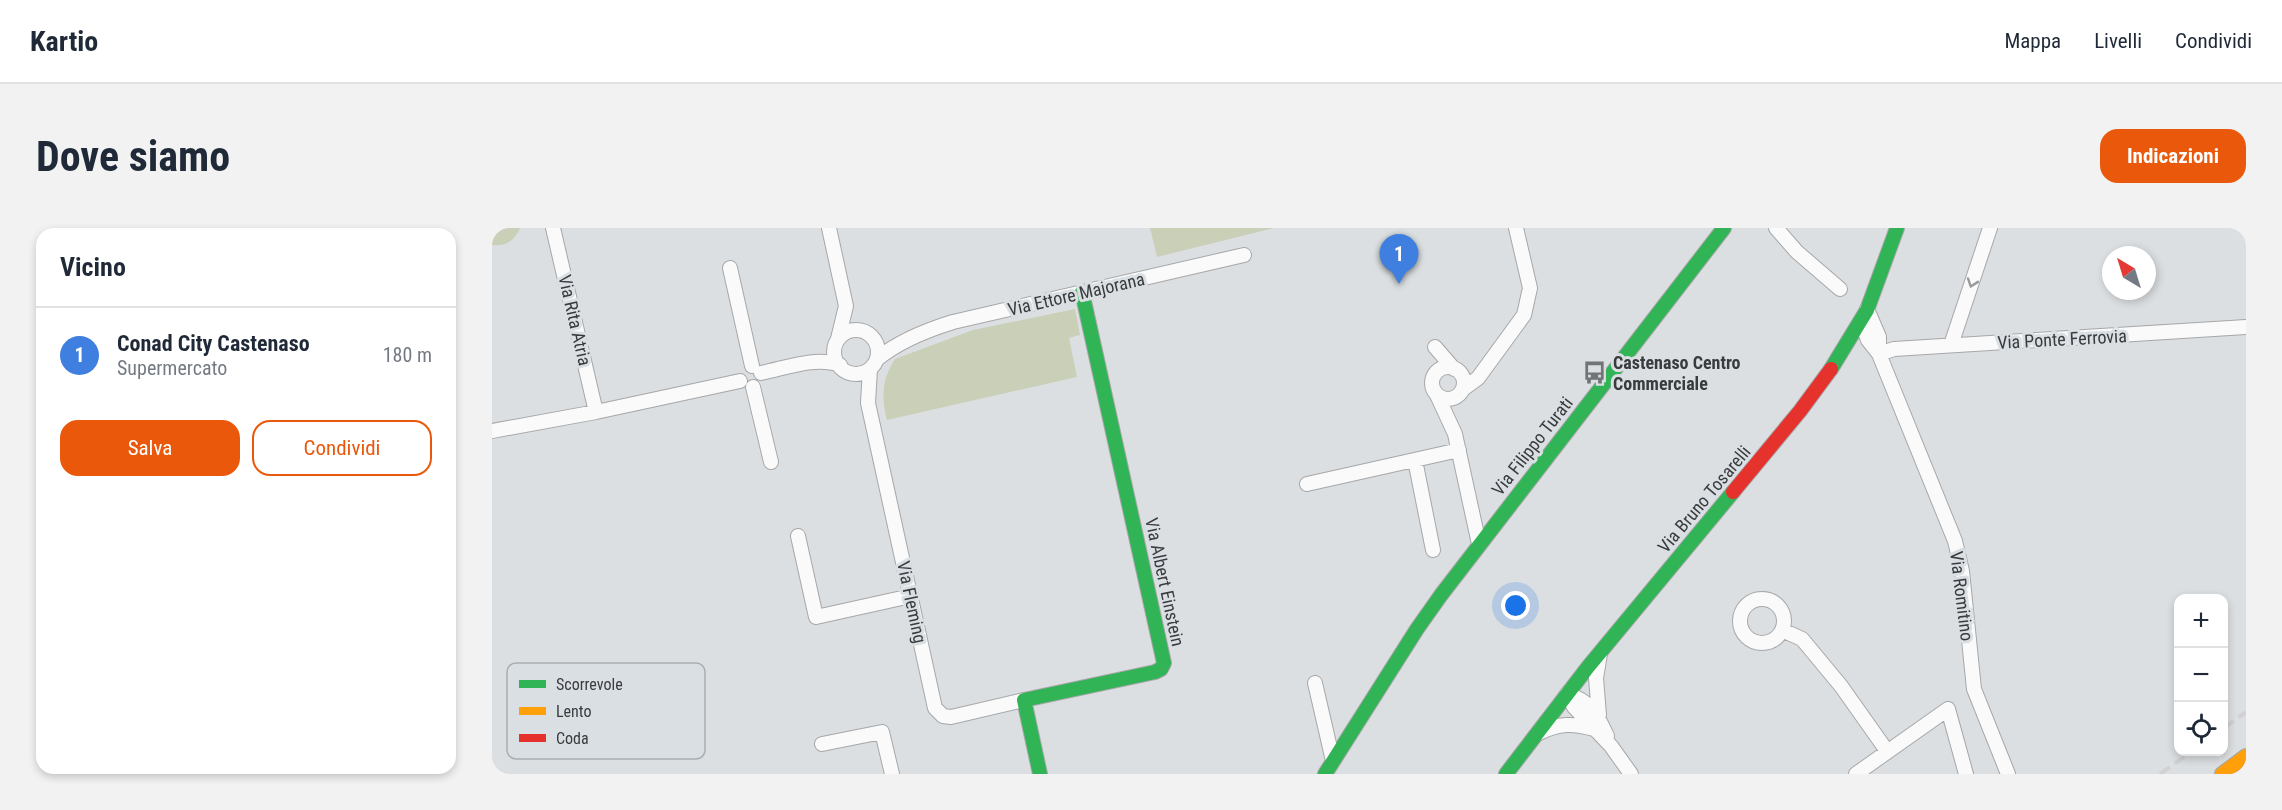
<!DOCTYPE html>
<html lang="it">
<meta charset="utf-8">
<style>
body{margin:0;font-family:"Roboto Condensed",sans-serif;background:#f2f2f3;color:#1f2937}
.controls{position:absolute;right:18px;bottom:18px;display:grid;overflow:hidden;border-radius:12px;box-shadow:0 3px 9px #0003}
.controls button{width:54px;height:54px;display:grid;place-items:center;padding:0;border:0;border-bottom:2px solid #e0e1e3;background:#fff;color:#1f2937;font:30px sans-serif}
.compass{position:absolute;left:1610px;top:18px;width:54px;height:54px;border-radius:50%;background:#fff;box-shadow:0 3px 9px #0003;rotate:322deg}
.you{position:absolute;left:1024px;top:378px;width:21px;height:21px;margin:-15px;border:4px solid #fff;border-radius:50%;background:#1a73e8;box-shadow:0 0 0 9px #1a73e833}
.badge{display:grid;place-items:center;width:39px;height:39px;border-radius:50%;background:#ea580c;color:#fff;font-size:20px;font-weight:700}
.pin{position:absolute;translate:-50% -50px;filter:drop-shadow(0 2px 3px #0008)}
.pin::after{content:'';position:absolute;top:32px;width:21px;height:18px;background:inherit;clip-path:polygon(0 0,100% 0,50% 100%)}
.list{margin:0;padding:0;list-style:none}
h2{display:flex;justify-content:space-between;align-items:center;height:78px;margin:0;padding:0 24px;font-size:26px}
h2 small{font-size:20px;font-weight:400;color:#747a83}
.list li{display:grid;grid-template-columns:39px 1fr auto;gap:18px;align-items:center;box-sizing:border-box;height:96px;padding:0 24px;border-top:2px solid #e0e1e3}
.list b{display:block;font-size:22px;white-space:nowrap}
.list p{margin:0;font-size:20px;white-space:nowrap;color:#747a83}
.list em{font-size:20px;font-style:normal;color:#747a83}
.actions{display:flex;gap:12px;padding:18px 24px}
.actions a{flex:1;padding:14px 0;border:2px solid #ea580c;border-radius:18px;text-align:center;font-size:21px;color:#ea580c}
.actions .main{background:#ea580c;color:#fff}
.icon{flex:none;width:33px;height:33px;fill:none;stroke:currentColor;stroke-width:2;stroke-linecap:round;stroke-linejoin:round}
.map{position:relative;flex:none;width:1754px;height:546px;overflow:hidden;border-radius:18px}
header{display:flex;align-items:center;gap:36px;box-sizing:border-box;height:84px;padding:0 30px;background:#fff;border-bottom:2px solid #e0e1e3}
header strong{font-size:28px}
nav{display:flex;gap:33px;margin-inline-start:auto;font-size:21px}
.intro{display:flex;align-items:center;justify-content:space-between;box-sizing:border-box;height:144px;padding:0 36px}
h1{margin:0;font-size:42px}
.button{padding:15px 27px;border-radius:18px;background:#ea580c;color:#fff;font-size:21px;font-weight:700}
main{display:flex;gap:36px;padding:0 36px}
aside{flex:1;background:#fff;border-radius:18px;box-shadow:0 3px 9px #0003}
.map>svg:first-child{display:block}
</style>
<header>
<strong>Kartio</strong>
<nav><a>Mappa</a><a>Livelli</a><a>Condividi</a></nav>
</header>
<div class="intro"><h1>Dove siamo</h1><a class="button">Indicazioni</a></div>
<main>
<aside>
<h2>Vicino<small></small></h2>
<ul class="list">
<li><span class="badge" style="background:#3f7fe0">1</span><div><b>Conad City Castenaso</b><p>Supermercato</p></div><em>180 m</em></li>
</ul>
<div class="actions"><a class="main">Salva</a><a>Condividi</a></div>
</aside>
<div class="map">
<svg width="1754" height="546" viewBox="0 0 1754 546">
<rect width="100%" height="100%" fill="#dcdfe1"/>
<path fill="#c9d0b7" d="M 0,0 L 28,0 C 23,12 14,19 0,17 Z
M 658,0 L 782,0 L 665,29 Z
M 583,81 L 588,107 L 577,110 L 585,149 L 395,192 C 389,169 390,151 403,131 L 481,102 Z"/>
<g fill="none" stroke-linecap="round" stroke-linejoin="round">
<defs>
<path id="street" d="M 61,0 L 104,184
M 337,0 L 354,78 L 346,111
M 1284,0 L 1305,24 L 1348,61
M 238,40 L 260,138
M 1375,81 L 1387,109 L 1387,126
M 1369,93 L 1376,112 L 1387,126 L 1463,313 L 1470,343 L 1482,461 L 1516,546
M342 124a22 22 0 1 1 44 0a22 22 0 1 1-44 0Z
M 1459,117 L 1498,0
M 943,119 L 962,141
M 1387,126 L 1402,121 L 1754,99
M 385,131 C 406,114 435,102 461,94 L 752,27
M940 155a16 16 0 1 1 32 0a16 16 0 1 1-32 0Z
M 378,141 L 376,175 L 443,480 L 451,488 L 459,489 L 532,472
M 269,145 C 294,140 324,128 348,137
M 261,159 L 279,234
M 971,161 L 986,150 L 1032,87 L 1038,60 L 1024,0
M 945,167 L 963,206 L 987,316
M 0,203 L 104,184 L 248,153
M 923,232 L 941,322
M 815,256 L 967,222
M 306,308 L 324,389 L 419,368
M1248 393a22 22 0 1 1 44 0a22 22 0 1 1-44 0Z
M 1290,402 L 1310,411 L 1349,458 L 1395,523
M 823,455 L 841,533
M 1075,466 L 1082,479 L 1119,518 L 1139,546
M 1075,466 C 1099,473 1105,486 1115,508
M 1107,487 L 1104,450 L 1108,426
M 1047,505 C 1067,495 1081,495 1102,501
M 330,516 L 390,504 L 400,546
M 1364,546 L 1456,481 L 1474,546"/>
<path id="fast" d="M 1339,141 L 1375,82 L 1405,0
M 548,546 L 532,472 L 663,444 L 669,441 L 672,435 L 590,64
M 833,546 L 925,401 L 949,367 L 1232,0
M 1014,546 L 1096,439 L 1241,264"/>
<path id="slow" d="M 1730,546 L 1754,528"/>
<path id="jam" d="M 1241,264 L 1308,183 L 1339,141"/>
</defs>
<use href="#street" stroke="#a6a7a9" stroke-width="16"/>
<use href="#fast" stroke="#a6a7a9" stroke-width="16"/>
<use href="#slow" stroke="#a6a7a9" stroke-width="16"/>
<use href="#jam" stroke="#a6a7a9" stroke-width="16"/>
<use href="#street" stroke="#fafafa" stroke-width="14"/>
<use href="#fast" stroke="#30b455" stroke-width="14"/>
<use href="#slow" stroke="#ff9f0a" stroke-width="14"/>
<use href="#jam" stroke="#e5322d" stroke-width="14"/>
<path stroke="#d1d1d3" stroke-width="4" stroke-dasharray="12 6" stroke-linecap="butt" d="M 1732,500 L 1754,484
M 1668,546 L 1699,524"/>
</g>
<defs><path id="oneway-chevron" d="M-2-3.5L2.5 0L-2 3.5" fill="none" stroke-width="1.6" stroke-linecap="round" stroke-linejoin="round" transform="scale(1.5)"/></defs>
<use stroke="#9a9a9c" href="#oneway-chevron" transform="translate(1480 55) rotate(109)"/>
<defs>
<symbol id="bus-bare" viewBox="-9 -9 18 18"><path d="M-5-6H5V4H4V6H2V4H-2V6H-4V4H-5ZM-3.5-4V0h7V-4ZM-3.5 1.2v1.5H-2V1.2ZM2 1.2v1.5H3.5V1.2Z" fill="#727476" stroke="#dadfe3" stroke-width="2.5" paint-order="stroke"/></symbol>
</defs>
<g fill-rule="evenodd">
<use href="#bus-bare" x="1086" y="128" width="33" height="33"/>
</g>
<g text-anchor="middle" dominant-baseline="central" stroke-width="6" stroke-linejoin="round" paint-order="stroke">
<g font-size="18" fill="#393b3d" stroke="#dadfe3">
<text transform="translate(584 66) rotate(-13)">Via Ettore Majorana</text>
<text transform="translate(83 92) rotate(77)">Via Rita Atria</text>
<text transform="translate(1570 111) rotate(-3)">Via Ponte Ferrovia</text>
<text transform="translate(1040 218) rotate(-52)">Via Filippo Turati</text>
<text transform="translate(1212 271) rotate(-50)">Via Bruno Tosarelli</text>
<text transform="translate(673 354) rotate(78)">Via Albert Einstein</text>
<text transform="translate(1470 368) rotate(83)">Via Romitino</text>
<text transform="translate(420 374) rotate(78)">Via Fleming</text>
</g>
<g font-size="18" font-weight="bold" fill="#393b3d" stroke="#dadfe3" text-anchor="start">
<text x="1121" y="134">Castenaso Centro<tspan x="1121" dy="21">Commerciale</tspan></text>
</g>
</g>
<rect x="15" y="435" width="198" height="96" rx="9" fill="#dadfe3" stroke="#aaaeb1" stroke-width="1.5"/>
<rect x="27" y="452" width="27" height="8" fill="#30b455"/>
<rect x="27" y="479" width="27" height="8" fill="#ff9f0a"/>
<rect x="27" y="506" width="27" height="8" fill="#e5322d"/>
<g font-size="16" fill="#393b3d">
<text x="64" y="462">Scorrevole</text>
<text x="64" y="489">Lento</text>
<text x="64" y="516">Coda</text>
</g>
</svg>
<div class="controls">
<button>+</button>
<button>−</button>
<button><svg class="icon" aria-label="locate" viewBox="0 0 24 24"><circle cx="12" cy="12" r="6"/><path d="M12 2v4M12 18v4M2 12h4M18 12h4"/></svg></button>
</div>
<svg class="compass" viewBox="-18 -18 36 36"><path d="M0-13l5 13h-10z" fill="#e53935"/><path d="M0 13l5-13h-10z" fill="#747a83"/></svg>
<div class="you"></div>
<div class="pin badge" style="left:907px;top:56px;background:#3f7fe0">1</div>
</div>
</main>
